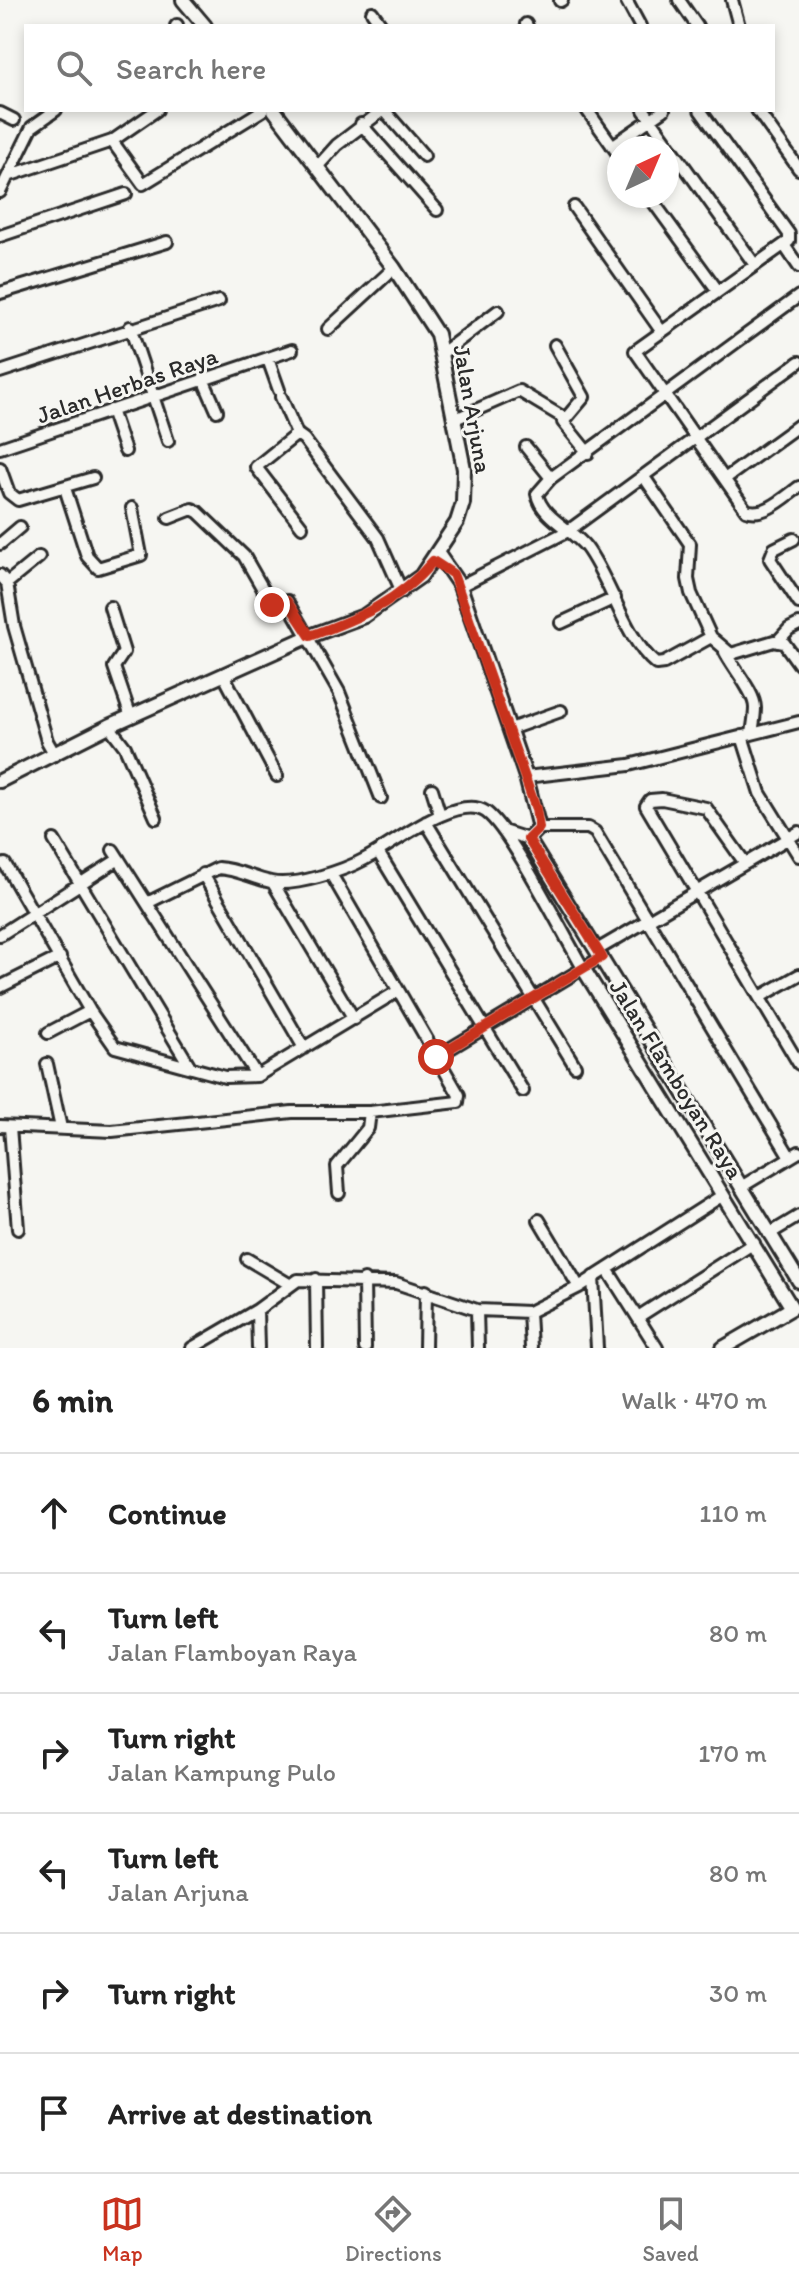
<!DOCTYPE html>
<meta charset="utf-8">
<style>
body{margin:0;font-family:Itim,sans-serif;background:#f2f2f2;color:#222}
.compass{position:absolute;left:607px;top:136px;width:72px;height:72px;border-radius:50%;background:#fff;box-shadow:0 4px 12px #0003;rotate:44deg}
.stop{position:absolute;width:24px;height:24px;margin:-18px;border:6px solid #c8321e;border-radius:50%;background:#fff}
.stop.end{background:#c8321e;border-color:#fff;box-shadow:0 2px 8px #0008}
.list{margin:0;padding:0;list-style:none}
h2{display:flex;justify-content:space-between;align-items:center;height:104px;margin:0;padding:0 32px;font-size:34px}
h2 small{font-size:26px;font-weight:400;color:#767676}
.list li{display:grid;grid-template-columns:52px 1fr auto;gap:24px;align-items:center;box-sizing:border-box;height:120px;padding:0 32px;border-top:2px solid #e0e0e0}
.list b{display:block;font-size:30px;white-space:nowrap}
.list p{margin:0;font-size:26px;white-space:nowrap;color:#767676}
.list em{font-size:26px;font-style:normal;color:#767676}
.icon{flex:none;width:44px;height:44px;fill:none;stroke:currentColor;stroke-width:2;stroke-linecap:round;stroke-linejoin:round}
.map{position:relative;flex:none;width:799px;height:1348px;overflow:hidden}
.search{position:absolute;background:#fff;box-shadow:0 4px 12px #0003;left:24px;right:24px;top:24px;height:88px;display:flex;align-items:center;gap:20px;box-sizing:border-box;padding:0 28px;border-radius:0px;color:#767676;font-size:30px}
.sheet{height:824px;background:#fff}
nav{display:flex;justify-content:space-around;align-items:center;box-sizing:border-box;height:112px;border-top:2px solid #e0e0e0;background:#fff;font-size:22px;color:#767676}
nav a{display:grid;justify-items:center;gap:4px}
nav .on{color:#c8321e}
.map>svg:first-child{display:block}
</style>
<div class="map">
<svg width="799" height="1348" viewBox="0 0 799 1348">
<rect width="100%" height="100%" fill="#f6f6f2"/>
<filter id="ink" filterUnits="userSpaceOnUse"><feTurbulence type="fractalNoise" baseFrequency=".0125" numOctaves="2"/><feDisplacementMap in="SourceGraphic" scale="16" xChannelSelector="R" yChannelSelector="G"/><feConvolveMatrix kernelMatrix="1 2 1 2 8 2 1 2 1" color-interpolation-filters="sRGB"/></filter>
<g filter="url(#ink)">
<g fill="none" stroke-linecap="round" stroke-linejoin="round">
<defs>
<path id="minor" d="M 626,0 L 640,26
M 679,0 L 697,26
M 732,0 L 739,26
M 560,1 L 562,0
M 372,12 L 382,26
M 526,24 L 527,26
M 176,26 L 177,25
M 384,110 L 424,156
M 587,110 L 619,155
M 644,110 L 755,265
M 700,110 L 789,234 L 789,241 L 635,351 L 746,510 C 765,517 785,497 799,487
M 757,110 L 799,169
M 0,113 L 14,120
M 361,124 L 437,210
M 112,141 L 143,184 L 263,110
M 612,146 L 664,110
M 318,166 L 337,145 L 383,110
M 8,176 L 112,141 L 157,110
M 0,192 L 32,127 L 56,110
M 649,196 L 718,291
M 574,207 L 662,332
M 0,236 L 126,194
M 784,245 L 799,267
M 0,293 L 167,242
M 799,296 L 551,478 L 537,494 C 541,517 573,530 586,547 C 612,582 623,636 656,664 L 664,663 L 711,637 L 731,654 L 774,641 L 784,643 L 799,664
M 130,327 L 168,441
M 328,329 L 394,268
M 555,345 L 584,397 L 563,422 L 588,453
M 441,354 L 498,311
M 268,359 L 279,390
M 0,372 L 219,301
M 203,379 L 217,411
M 281,397 L 297,434
M 111,410 L 125,451
M 453,420 L 519,391 L 564,418
M 526,447 L 551,478
M 0,448 L 292,350
M 0,468 L 9,493 L 18,500 L 93,478
M 644,477 L 690,544 L 688,579 L 691,593 L 711,637
M 726,478 L 799,425
M 65,488 L 87,556 L 98,568 L 141,555 L 132,508
M 169,518 L 192,509 L 198,512 L 244,556 L 272,605 L 287,601 L 339,692 L 381,798
M 302,527 L 256,467 L 297,434 L 304,439 L 378,538 L 402,592
M 794,539 L 774,549 L 770,559 L 799,603
M 0,544 L 20,527
M 0,575 L 7,583 L 14,626 L 47,741 L 55,755
M 7,583 L 39,557
M 460,586 L 568,531 L 799,362
M 110,607 L 124,652 L 114,667 L 131,717
M 561,623 L 615,598
M 777,642 L 789,629 L 799,624
M 725,652 C 733,668 755,693 755,708 C 755,716 753,726 752,734
M 224,676 L 277,776
M 109,726 L 125,747 L 156,818
M 510,729 L 561,711
M 742,736 L 760,793 L 799,856
M 526,777 L 629,765 L 799,722
M 432,789 L 440,815
M 426,822 L 575,1066
M 539,828 L 588,828 L 595,832 L 790,1157
M 503,831 L 528,839
M 54,840 L 191,1068
M 113,850 L 257,1076 L 398,991
M 378,852 L 523,1091
M 745,863 L 706,808 L 662,799 L 650,800 L 646,806 L 799,1064
M 5,864 L 90,1011 L 115,1047 L 225,1077 L 257,1076
M 203,874 L 304,1048
M 273,883 L 354,1019
M 147,903 L 218,868 C 237,869 252,878 271,882 C 295,887 343,871 365,859 C 391,846 457,792 486,812 C 511,830 564,936 583,968
M 0,935 L 119,859
M 597,950 L 799,832
M 0,987 L 60,957
M 760,997 L 799,975
M 48,1033 L 90,1011
M 436,1057 L 602,957
M 47,1064 L 61,1128
M 0,1126 L 112,1131 L 292,1112 L 370,1112 L 458,1102 L 459,1095 L 331,874
M 10,1127 L 18,1229
M 741,1187 L 799,1152
M 339,1193 L 337,1166 L 368,1128 L 370,1112
M 539,1220 L 579,1287
M 769,1234 L 799,1216
M 247,1259 L 289,1284
M 607,1269 L 657,1348
M 593,1277 L 597,1348
M 316,1279 L 317,1348
M 364,1280 L 365,1348
M 257,1310 L 258,1348
M 477,1310 L 478,1348
M 529,1312 L 531,1348
M 638,1317 L 754,1243
M 192,1348 L 257,1310 L 298,1280 L 396,1283 L 477,1310 L 529,1312 L 579,1287 L 723,1195
M 425,1348 L 426,1291"/>
<path id="tertiary" d="M 183,0 L 205,26
M 438,554 L 460,586 L 526,777 L 539,828 L 528,839 L 799,1281
M 0,781 L 109,726 L 310,636 L 364,616 L 421,576 L 457,522 L 463,503 L 464,469 L 437,334 L 394,268 L 274,110
M 583,968 L 792,1308 L 723,1348"/>
</defs>
<use href="#minor" stroke="#2b2b2b" stroke-width="16"/>
<use href="#tertiary" stroke="#2b2b2b" stroke-width="18"/>
<use href="#minor" stroke="#f6f6f2" stroke-width="10"/>
<use href="#tertiary" stroke="#f6f6f2" stroke-width="12"/>
</g>
</g>
<g fill="none" stroke-linecap="round" stroke-linejoin="round" filter="url(#ink)">
<path stroke="#c8321e" stroke-width="10" d="M 272,605 L 287,601 L 310,636 C 357,619 400,601 433,561 L 453,574 L 536,809 L 539,828 L 528,839 L 602,957 L 436,1057"/>
</g>
<g text-anchor="middle" dominant-baseline="central" stroke-width="6" stroke-linejoin="round" paint-order="stroke">
<g font-size="24" fill="#2b2b2b" stroke="#f6f6f2">
<text transform="translate(127 385) rotate(-19)">Jalan Herbas Raya</text>
<text transform="translate(473 409) rotate(80)">Jalan Arjuna</text>
<text transform="translate(677 1079) rotate(58)">Jalan Flamboyan Raya</text>
</g>
</g>
</svg>
<svg class="compass" viewBox="-18 -18 36 36"><path d="M0-13l5 13h-10z" fill="#e53935"/><path d="M0 13l5-13h-10z" fill="#767676"/></svg>
<div class="stop" style="left:436px;top:1057px"></div>
<div class="stop end" style="left:272px;top:605px"></div>
<div class="search"><svg class="icon" aria-label="search" viewBox="0 0 24 24"><circle cx="10" cy="10" r="6"/><path d="M15 15l6 6"/></svg>Search here</div>
</div>
<section class="sheet">
<h2>6 min<small>Walk · 470 m</small></h2>
<ul class="list">
<li><svg class="icon" aria-label="ahead" viewBox="0 0 24 24"><path d="M12 20V5M6 11l6-6 6 6"/></svg><div><b>Continue</b></div><em>110 m</em></li>
<li><svg class="icon" aria-label="left" viewBox="0 0 24 24"><path d="M17 20v-9H6M10 6l-5 5 5 5"/></svg><div><b>Turn left</b><p>Jalan Flamboyan Raya</p></div><em>80 m</em></li>
<li><svg class="icon" aria-label="right" viewBox="0 0 24 24"><path d="M7 20v-9h11M14 6l5 5-5 5"/></svg><div><b>Turn right</b><p>Jalan Kampung Pulo</p></div><em>170 m</em></li>
<li><svg class="icon" aria-label="left" viewBox="0 0 24 24"><path d="M17 20v-9H6M10 6l-5 5 5 5"/></svg><div><b>Turn left</b><p>Jalan Arjuna</p></div><em>80 m</em></li>
<li><svg class="icon" aria-label="right" viewBox="0 0 24 24"><path d="M7 20v-9h11M14 6l5 5-5 5"/></svg><div><b>Turn right</b></div><em>30 m</em></li>
<li><svg class="icon" aria-label="arrive" viewBox="0 0 24 24"><path d="M6 21V4h12l-3 4 3 4H6"/></svg><div><b>Arrive at destination</b></div></li>
</ul>
</section>
<nav>
<a class="on"><svg class="icon" aria-label="map" viewBox="0 0 24 24"><path d="M3 6l6-2 6 2 6-2v14l-6 2-6-2-6 2zM9 4v14M15 6v14"/></svg>Map</a>
<a><svg class="icon" aria-label="directions" viewBox="0 0 24 24"><path d="M12 3l9 9-9 9-9-9zM9 14v-3h6M13 9l2 2-2 2"/></svg>Directions</a>
<a><svg class="icon" aria-label="saved" viewBox="0 0 24 24"><path d="M7 4h10v16l-5-4-5 4z"/></svg>Saved</a>
</nav>
